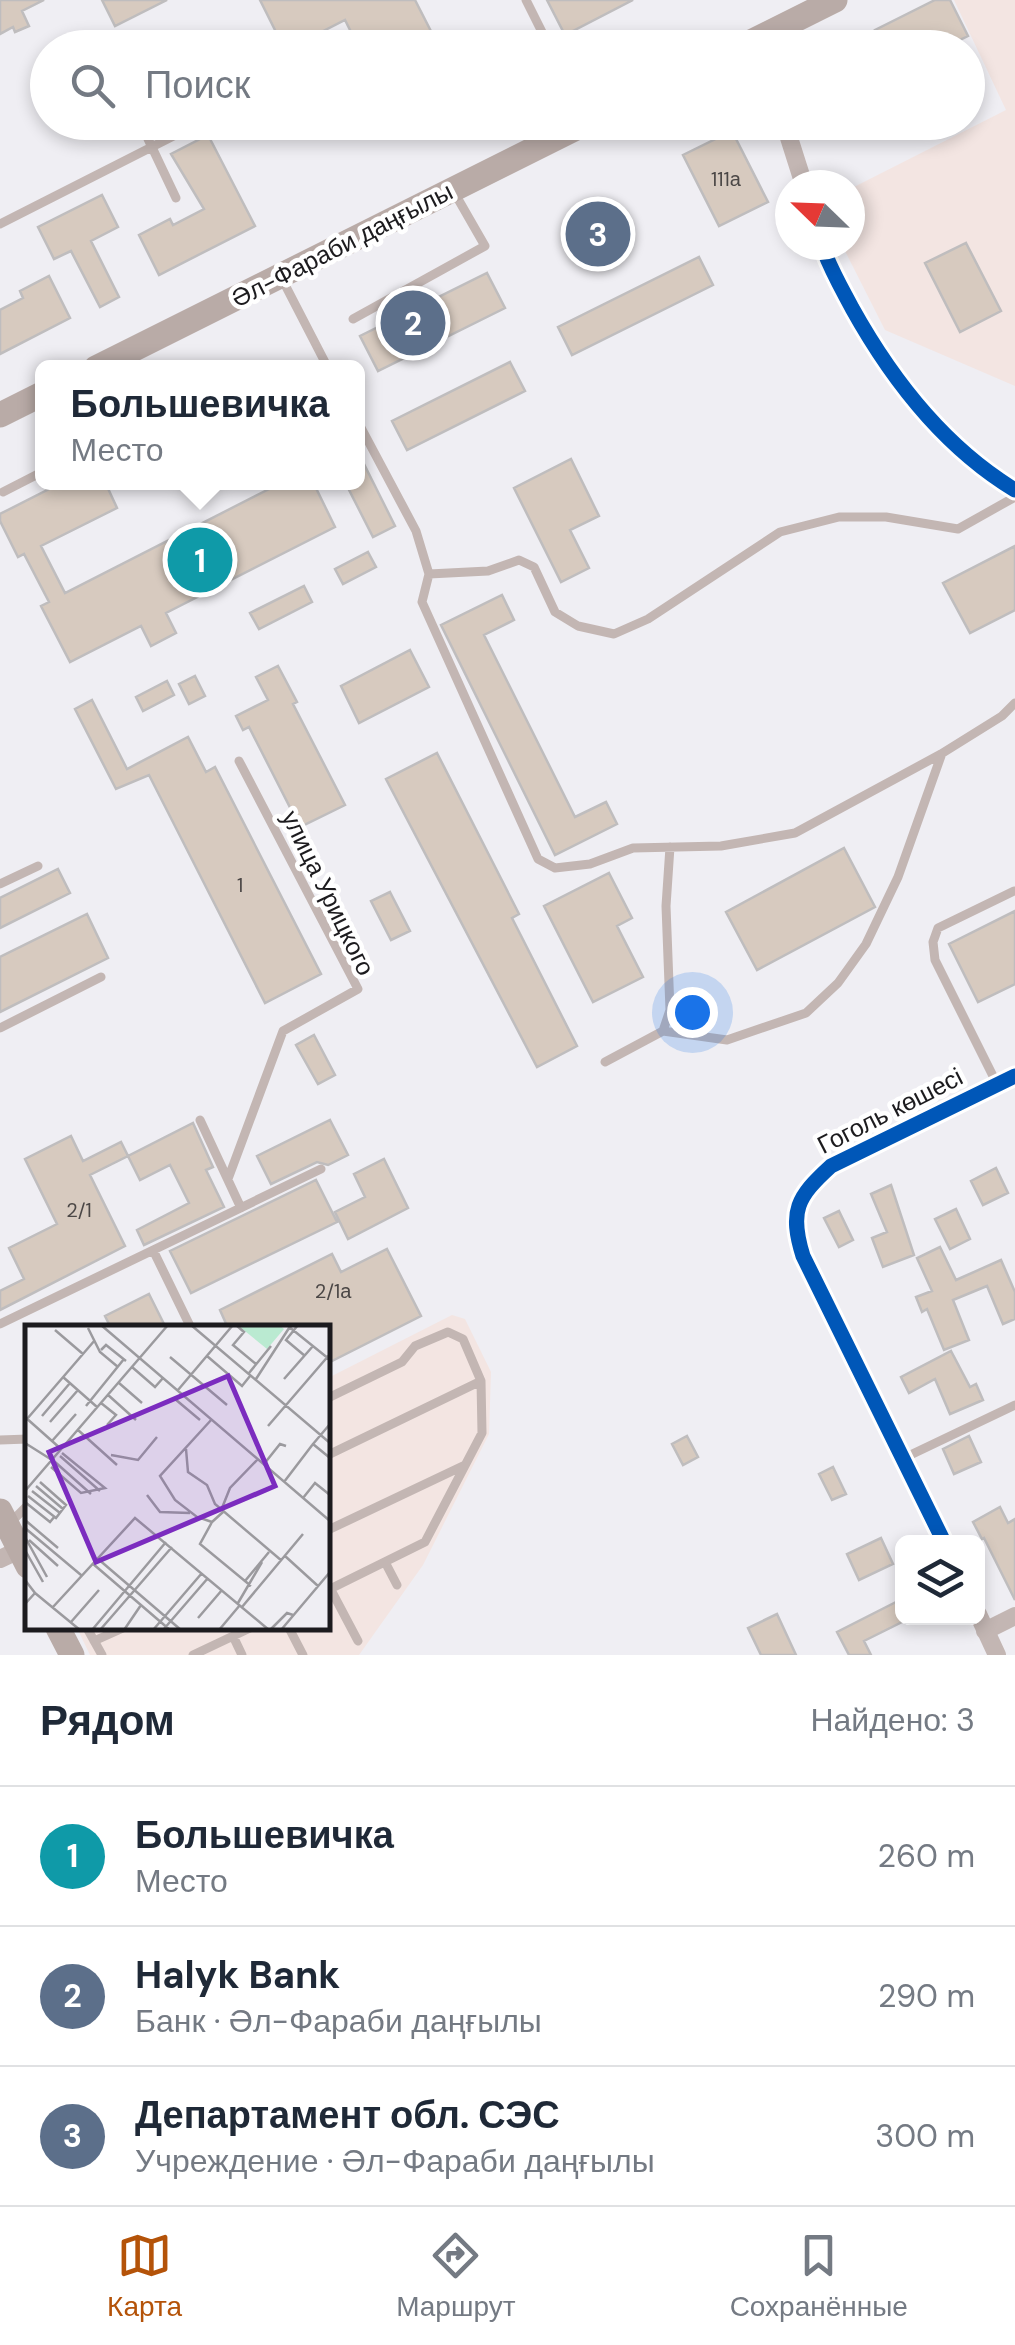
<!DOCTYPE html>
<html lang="ru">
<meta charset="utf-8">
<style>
body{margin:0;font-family:"DM Sans",sans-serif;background:#f2f2f3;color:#1f2937}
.controls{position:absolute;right:30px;bottom:30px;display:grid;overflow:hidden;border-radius:15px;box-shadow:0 5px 15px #0003}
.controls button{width:90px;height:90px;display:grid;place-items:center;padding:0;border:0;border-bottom:2px solid #e0e1e3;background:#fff;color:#1f2937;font:50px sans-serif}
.compass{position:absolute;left:775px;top:170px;width:90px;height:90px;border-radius:50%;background:#fff;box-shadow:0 5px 15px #0003;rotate:293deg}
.you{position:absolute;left:692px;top:1012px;width:35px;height:35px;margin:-25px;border:8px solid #fff;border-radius:50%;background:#1a73e8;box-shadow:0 0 0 15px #1a73e833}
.badge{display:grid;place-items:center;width:65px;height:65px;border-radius:50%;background:#b45309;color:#fff;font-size:32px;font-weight:700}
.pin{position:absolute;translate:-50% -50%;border:5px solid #fff;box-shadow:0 2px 10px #0006}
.popup{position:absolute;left:35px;top:360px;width:330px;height:130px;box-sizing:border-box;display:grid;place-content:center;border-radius:15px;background:#fff;filter:drop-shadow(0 2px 8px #0005);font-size:32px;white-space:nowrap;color:#747a83}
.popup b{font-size:38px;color:#1f2937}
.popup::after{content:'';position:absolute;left:50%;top:100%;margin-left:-20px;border:20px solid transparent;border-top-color:#fff}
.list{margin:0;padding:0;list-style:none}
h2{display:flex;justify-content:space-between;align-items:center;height:130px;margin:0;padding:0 40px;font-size:42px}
h2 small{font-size:32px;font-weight:400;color:#747a83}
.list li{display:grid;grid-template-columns:65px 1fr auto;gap:30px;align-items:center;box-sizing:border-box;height:140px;padding:0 40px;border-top:2px solid #e0e1e3}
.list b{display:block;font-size:38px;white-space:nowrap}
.list p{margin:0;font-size:32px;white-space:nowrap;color:#747a83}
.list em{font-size:32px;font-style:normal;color:#747a83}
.icon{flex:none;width:55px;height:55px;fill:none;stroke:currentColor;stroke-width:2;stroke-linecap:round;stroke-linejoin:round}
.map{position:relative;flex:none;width:1015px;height:1655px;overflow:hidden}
.search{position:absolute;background:#fff;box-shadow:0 5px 15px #0003;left:30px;right:30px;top:30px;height:110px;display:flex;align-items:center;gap:25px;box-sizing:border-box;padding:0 35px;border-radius:55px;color:#747a83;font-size:38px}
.sheet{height:550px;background:#fff}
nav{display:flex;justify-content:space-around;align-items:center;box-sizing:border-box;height:140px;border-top:2px solid #e0e1e3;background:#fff;font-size:28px;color:#747a83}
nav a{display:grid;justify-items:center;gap:5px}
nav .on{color:#b45309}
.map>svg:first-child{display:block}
</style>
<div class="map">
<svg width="1015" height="1655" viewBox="0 0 1015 1655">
<rect width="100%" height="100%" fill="#efeef3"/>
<path fill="#f3e5e2" d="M 954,0 L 1015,0 L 1015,386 L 885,330 L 842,245 L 850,245 L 850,189 L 1006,110 Z
M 452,1315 L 465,1319 L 491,1372 L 489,1434 L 423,1565 L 359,1655 L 90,1655 L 77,1628 L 328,1628 L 328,1378 Z"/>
<path fill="#d7cabf" stroke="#bfbdbe" stroke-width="2.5" d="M 0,0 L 44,0 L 22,11 L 29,26 L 15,32 L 13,27 L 0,34 Z
M 102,0 L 167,0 L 115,26 Z
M 260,0 L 415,0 L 437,43 L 429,48 L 359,48 L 345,20 L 290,48 L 284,48 Z
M 547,0 L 633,0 L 565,35 Z
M 935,0 L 950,0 L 968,36 L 954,43 L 957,48 L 884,48 L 875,30 Z
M 732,131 L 768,202 L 719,226 L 683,155 Z
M 208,135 L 255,226 L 159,275 L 139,235 L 170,219 L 173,225 L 204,209 L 171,154 Z
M 102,195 L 118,227 L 91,241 L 119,297 L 100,307 L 71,251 L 54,259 L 38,227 Z
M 966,243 L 1001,311 L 960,332 L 925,263 Z
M 699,257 L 713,285 L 572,355 L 558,327 Z
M 487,273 L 505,308 L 378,371 L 360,336 Z
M 49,276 L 70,318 L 0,354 L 0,310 L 23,298 L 20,291 Z
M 510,362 L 525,391 L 407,450 L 392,421 Z
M 358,452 L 395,526 L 373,537 L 345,482 L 358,482 Z
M 571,459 L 599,516 L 570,530 L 589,568 L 561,582 L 514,488 Z
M 63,482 L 105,482 L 117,508 L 41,546 L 65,593 L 273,487 L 270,482 L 313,482 L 335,527 L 166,613 L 176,633 L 151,646 L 141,626 L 70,662 L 41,606 L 49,602 L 24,554 L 18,557 L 0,521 L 0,514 Z
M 1015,546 L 1015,610 L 970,633 L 943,583 Z
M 368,552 L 376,567 L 343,584 L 335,569 Z
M 304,586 L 312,602 L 259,629 L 250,613 Z
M 502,595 L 514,620 L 484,635 L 575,817 L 606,802 L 617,824 L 555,855 L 441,625 Z
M 410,650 L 429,687 L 359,723 L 341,686 Z
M 278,666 L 297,702 L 293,704 L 345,805 L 300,827 L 249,727 L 243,730 L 236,716 L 268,700 L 256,677 Z
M 195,676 L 205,696 L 189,704 L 179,684 Z
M 167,681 L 174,695 L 143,711 L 136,697 Z
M 92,700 L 127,769 L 188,737 L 206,772 L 215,767 L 321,974 L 265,1003 L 149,775 L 116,789 L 75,709 Z
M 437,753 L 519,914 L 512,918 L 577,1046 L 537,1067 L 386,779 Z
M 844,848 L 875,907 L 757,970 L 726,912 Z
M 58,869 L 70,893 L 0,928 L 0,898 Z
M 609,873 L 632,918 L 617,926 L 643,977 L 593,1002 L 544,906 Z
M 390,892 L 410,931 L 391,940 L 371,901 Z
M 1015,911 L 1015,984 L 978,1002 L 949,944 Z
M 87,914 L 108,958 L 0,1012 L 0,957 Z
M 314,1035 L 335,1075 L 318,1084 L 296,1045 Z
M 330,1120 L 348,1155 L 328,1165 L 317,1162 L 271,1184 L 257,1156 Z
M 193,1123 L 213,1167 L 206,1170 L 224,1207 L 144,1245 L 137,1230 L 189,1203 L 170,1165 L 140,1180 L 128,1156 Z
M 71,1136 L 83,1161 L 121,1142 L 128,1156 L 90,1175 L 125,1246 L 0,1310 L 0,1291 L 24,1279 L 9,1248 L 57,1224 L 25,1159 Z
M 384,1159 L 408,1208 L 348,1239 L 335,1212 L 365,1197 L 354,1174 Z
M 996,1168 L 1008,1193 L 983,1205 L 971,1181 Z
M 316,1180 L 337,1222 L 191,1293 L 170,1251 Z
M 891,1185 L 914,1255 L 883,1267 L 872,1238 L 887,1232 L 871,1194 Z
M 956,1209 L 970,1239 L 950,1249 L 935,1219 Z
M 839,1211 L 853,1240 L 839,1247 L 824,1218 Z
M 940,1247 L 956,1280 L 1001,1260 L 1015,1292 L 1015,1319 L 1003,1324 L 987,1286 L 953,1300 L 969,1340 L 944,1350 L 927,1309 L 922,1312 L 916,1297 L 932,1291 L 917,1258 Z
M 387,1249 L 421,1316 L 328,1363 L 328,1328 L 228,1328 L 220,1310 L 332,1254 L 341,1272 Z
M 149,1294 L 166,1328 L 111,1328 L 105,1316 Z
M 951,1351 L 970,1387 L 976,1384 L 983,1400 L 950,1414 L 935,1379 L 909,1393 L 901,1377 Z
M 687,1436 L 698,1457 L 683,1465 L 672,1444 Z
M 969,1436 L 981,1462 L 954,1474 L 943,1449 Z
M 833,1467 L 846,1494 L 832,1500 L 819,1474 Z
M 1000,1507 L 1008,1523 L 1015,1519 L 1015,1600 L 984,1538 L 982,1539 L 973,1522 Z
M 881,1538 L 893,1564 L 859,1580 L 847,1554 Z
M 902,1599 L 902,1622 L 864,1641 L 871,1655 L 849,1655 L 837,1632 Z
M 777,1614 L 796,1655 L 761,1655 L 748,1628 Z"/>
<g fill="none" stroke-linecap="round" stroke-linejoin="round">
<path stroke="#c3b6b3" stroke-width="9" d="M 526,0 L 550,48
M 140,122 L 176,198
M 0,224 L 201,122
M 281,277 L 328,368
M 353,319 L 485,246 L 454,192
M 358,422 L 416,531 L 429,574 L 422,602 L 538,859 L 555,868 L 590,864 L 633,848 L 721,846 L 795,833 L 941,754 L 1002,716 L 1015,703
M 3,492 L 42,472
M 429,574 L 488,571 L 519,560 L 534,567 L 555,612 L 578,626 L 614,634 L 648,619 L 780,532 L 839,517 L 886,517 L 958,529 L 1015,497
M 0,884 L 38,866
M 0,1028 L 101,977
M 663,1031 L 727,1040 L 806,1013 L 838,983 L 866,944 L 898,877 L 941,756
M 605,1062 L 663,1031 L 670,1010 L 666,906 L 670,847
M 997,1084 L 935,960 L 933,942 L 938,928 L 1014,891
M 200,1120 L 241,1208
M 228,1179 L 283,1031 L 358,989 L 239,761
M 153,1250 L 191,1328
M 0,1324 L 321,1169
M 328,1398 L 402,1362 L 415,1346 L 448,1332 L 463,1339 L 481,1381 L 482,1433 L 425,1542 L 328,1590
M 0,1440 L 28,1439
M 328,1455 L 481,1381
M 904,1458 L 1015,1405
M 9,1524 L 28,1505
M 328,1530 L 465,1465
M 385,1562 L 397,1585
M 330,1588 L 358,1641
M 87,1628 L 102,1655
M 289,1628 L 303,1655
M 233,1636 L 242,1655
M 94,1641 L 123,1628
M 193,1655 L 250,1628"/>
<path stroke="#c3b6b3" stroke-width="18" d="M 784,122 L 804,185
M 822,245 C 829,267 841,287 852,308 C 892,380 944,447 1015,490
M 944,1542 L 803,1256 C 789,1211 797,1197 831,1166 L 1015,1076
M 0,1559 L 19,1550
M 978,1614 L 997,1655
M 985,1631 L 1015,1616"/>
<path stroke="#b9aba7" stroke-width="25" d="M 739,48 L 835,0
M 96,368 L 588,122
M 0,415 L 42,394
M 0,1511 L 28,1566
M 58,1628 L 72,1655"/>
<defs>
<path id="cycleway" d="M 822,245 C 829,267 841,287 852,308 C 892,380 944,447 1015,490
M 944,1542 L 803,1256 C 789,1211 797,1197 831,1166 L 1015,1076"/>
</defs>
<use href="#cycleway" stroke="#fff" stroke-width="21"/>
<use href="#cycleway" stroke="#0057b8" stroke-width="15"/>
</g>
<g text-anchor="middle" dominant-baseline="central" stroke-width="9" stroke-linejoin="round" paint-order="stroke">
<g font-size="20" fill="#4b4746">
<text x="726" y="179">111а</text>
<text x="240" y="885">1</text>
<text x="79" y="1210">2/1</text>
<text x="333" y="1291">2/1а</text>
</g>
<g font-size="25" fill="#1c1b1e" stroke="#fff">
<text transform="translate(342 245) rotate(-27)">Әл-Фараби даңғылы</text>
<text transform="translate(328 893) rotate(64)">улица Урицкого</text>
<text transform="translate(890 1111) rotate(-27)">Гоголь көшесі</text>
</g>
</g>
<g transform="translate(25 1325)">
<rect width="305" height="305" fill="#efeef3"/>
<path d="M 254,0 L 259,4 L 242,24 L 215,2 Z" fill="#baead1"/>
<path fill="none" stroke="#9b9a9e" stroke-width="2.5" d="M 76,0 L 305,196M 166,0 L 305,118M 211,0 L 219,7 L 208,20 L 231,39M 273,0 L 261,15 L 280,31M 263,1 L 304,34M 63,3 L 75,27 L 93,42M 30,5 L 58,29M 76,25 L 81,20 L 101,36M 182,31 L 217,61 L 225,51M 145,32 L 202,80M 107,42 L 130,62 L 138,53M 224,48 L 246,21M 38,52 L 72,82M 231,54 L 266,0M 259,54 L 288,21M 94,58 L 117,78M 153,65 L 208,0M 82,69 L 111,95M 150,74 L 175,95M 76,78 L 91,90 L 82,100M 61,81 L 99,34M 17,91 L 45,58M 0,92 L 36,124M 2,94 L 70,15M 187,94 L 135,151 L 150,175 L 172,192 L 187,197 L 198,187M 25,97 L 53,65M 305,99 L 288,119 L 305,133M 243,101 L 305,29M 53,105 L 92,140M 27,116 L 51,89M 0,118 L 27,135M 161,124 L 163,147 L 182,160 L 190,179 L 257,236M 86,130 L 113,135 L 132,112M 35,131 L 75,166M 30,137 L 66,169M 239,139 L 255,119 L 261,121M 26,142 L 56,168 L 80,163 L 37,128M 259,157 L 288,119M 11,161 L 38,184M 0,166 L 143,0M 7,166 L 35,188M 122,170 L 135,187 L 165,188M 3,171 L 31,193 L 41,180 L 15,157M 278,173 L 290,158 L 305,170M 0,177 L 25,197 L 30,191M 197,183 L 205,163 L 233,134M 0,195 L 33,223M 187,197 L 175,219 L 226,261M 0,203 L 56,250M 0,212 L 22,252M 4,215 L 33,241M 0,225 L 18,257M 260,231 L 293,261M 72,233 L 156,305M 67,238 L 145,305M 0,255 L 10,268 L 0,279M 220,256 L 244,227M 10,268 L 55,305M 213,278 L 237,237M 28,282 L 110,193 L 244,305M 217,282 L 278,209M 173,293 L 197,265M 46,297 L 74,265M 67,305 L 141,217M 75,305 L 147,222M 99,305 L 116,280M 128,305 L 177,248M 138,305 L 183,253M 194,305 L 215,280M 245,305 L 262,288 L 268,290M 256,305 L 305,247"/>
<path fill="#7b2cbf" fill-opacity="0.15" stroke="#7b2cbf" stroke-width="5" d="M 203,51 L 250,161 L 71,237 L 24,127 Z"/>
<rect width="305" height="305" fill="none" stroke="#1c1b1e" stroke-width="5"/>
</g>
</svg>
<div class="controls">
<button><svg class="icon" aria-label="layers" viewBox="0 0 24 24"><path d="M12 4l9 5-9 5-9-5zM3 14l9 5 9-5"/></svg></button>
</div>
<svg class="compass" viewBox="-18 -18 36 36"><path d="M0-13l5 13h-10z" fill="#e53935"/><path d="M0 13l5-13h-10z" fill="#747a83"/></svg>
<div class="you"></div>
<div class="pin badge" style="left:200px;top:560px;background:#0f9aa8">1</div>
<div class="popup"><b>Большевичка</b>Место</div>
<div class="pin badge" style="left:413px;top:323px;background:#5c6f8a">2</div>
<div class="pin badge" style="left:598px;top:234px;background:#5c6f8a">3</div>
<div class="search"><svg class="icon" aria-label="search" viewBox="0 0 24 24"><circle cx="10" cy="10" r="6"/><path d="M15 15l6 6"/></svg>Поиск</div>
</div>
<section class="sheet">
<h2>Рядом<small>Найдено: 3</small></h2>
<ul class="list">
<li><span class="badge" style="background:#0f9aa8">1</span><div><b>Большевичка</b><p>Место</p></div><em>260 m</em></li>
<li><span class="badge" style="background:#5c6f8a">2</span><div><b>Halyk Bank</b><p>Банк · Әл-Фараби даңғылы</p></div><em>290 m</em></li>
<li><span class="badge" style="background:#5c6f8a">3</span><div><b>Департамент обл. СЭС</b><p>Учреждение · Әл-Фараби даңғылы</p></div><em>300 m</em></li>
</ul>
</section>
<nav>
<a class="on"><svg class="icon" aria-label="map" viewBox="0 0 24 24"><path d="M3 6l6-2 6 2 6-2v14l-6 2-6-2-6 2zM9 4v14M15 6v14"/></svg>Карта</a>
<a><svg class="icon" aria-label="directions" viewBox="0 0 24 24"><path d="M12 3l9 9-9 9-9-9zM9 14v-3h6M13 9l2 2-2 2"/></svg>Маршрут</a>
<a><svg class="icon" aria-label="saved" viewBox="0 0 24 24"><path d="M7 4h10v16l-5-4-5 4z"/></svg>Сохранённые</a>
</nav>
